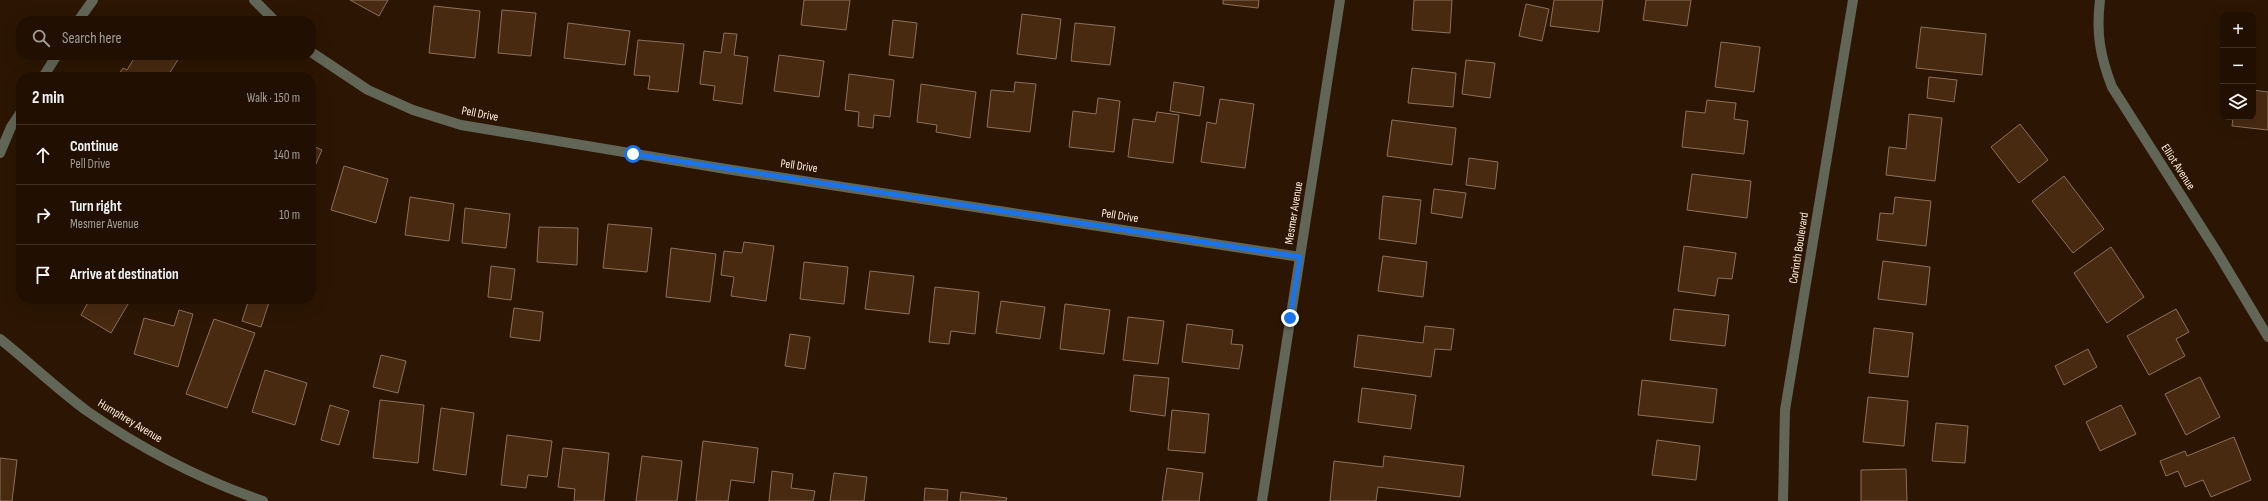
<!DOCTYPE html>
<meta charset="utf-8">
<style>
body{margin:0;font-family:"Sofia Sans Condensed",sans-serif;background:#29190c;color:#f1f3f6}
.controls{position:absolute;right:12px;top:12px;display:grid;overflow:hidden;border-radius:8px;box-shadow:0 4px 16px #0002}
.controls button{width:36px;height:36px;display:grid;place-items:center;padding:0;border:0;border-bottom:1px solid #3e3024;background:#211002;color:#f1f3f6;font:20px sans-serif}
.stop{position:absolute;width:12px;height:12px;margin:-9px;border:3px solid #1a73e8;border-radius:50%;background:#fff}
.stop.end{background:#1a73e8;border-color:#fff;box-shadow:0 1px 4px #0008}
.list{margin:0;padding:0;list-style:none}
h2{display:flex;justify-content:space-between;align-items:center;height:52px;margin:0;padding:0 16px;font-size:17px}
h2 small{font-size:13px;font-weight:400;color:#a29d99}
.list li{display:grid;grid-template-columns:26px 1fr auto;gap:12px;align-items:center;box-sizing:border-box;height:60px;padding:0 16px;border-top:1px solid #3e3024}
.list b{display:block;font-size:15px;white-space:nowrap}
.list p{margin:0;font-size:13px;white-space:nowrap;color:#a29d99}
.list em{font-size:13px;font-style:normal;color:#a29d99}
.icon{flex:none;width:22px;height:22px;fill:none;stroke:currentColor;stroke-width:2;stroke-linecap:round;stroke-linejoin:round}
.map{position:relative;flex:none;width:2268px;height:501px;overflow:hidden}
.search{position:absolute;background:#211002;box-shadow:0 4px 16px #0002;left:16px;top:16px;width:300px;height:44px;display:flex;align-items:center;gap:10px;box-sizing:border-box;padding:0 14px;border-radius:16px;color:#a29d99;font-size:15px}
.panel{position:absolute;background:#211002;box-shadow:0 4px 16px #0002;left:16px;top:72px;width:300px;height:232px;border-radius:16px}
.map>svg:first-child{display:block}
</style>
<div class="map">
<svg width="2268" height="501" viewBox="0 0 2268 501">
<rect width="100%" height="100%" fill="#2c1603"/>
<path fill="#482a11" stroke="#8c705a" d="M 350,0 L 388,0 L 379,16 Z
M 804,0 L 850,0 L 846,30 L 801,25 Z
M 1223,0 L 1259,0 L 1258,8 L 1223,4 Z
M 1414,0 L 1452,0 L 1450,33 L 1412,30 Z
M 1554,0 L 1603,0 L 1599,32 L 1550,26 Z
M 1646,0 L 1691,0 L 1687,26 L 1643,20 Z
M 1526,4 L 1549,9 L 1542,41 L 1519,36 Z
M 434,6 L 480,11 L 475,58 L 429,53 Z
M 502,10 L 536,13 L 531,56 L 498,53 Z
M 1022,14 L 1061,19 L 1056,59 L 1017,54 Z
M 893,20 L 917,23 L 913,58 L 889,55 Z
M 568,23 L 630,31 L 625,65 L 564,58 Z
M 1075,23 L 1115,27 L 1110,65 L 1071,61 Z
M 1921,27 L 1986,34 L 1982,75 L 1916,68 Z
M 724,33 L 737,34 L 734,55 L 748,57 L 742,104 L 713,100 L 715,86 L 700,84 L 704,51 L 721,53 Z
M 638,40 L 684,44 L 678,92 L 648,89 L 650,76 L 634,75 Z
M 1721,42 L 1760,47 L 1754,92 L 1715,87 Z
M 136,55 L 181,55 L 167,77 L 117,77 L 123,68 L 127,70 Z
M 779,55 L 824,61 L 819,97 L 774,91 Z
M 1466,60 L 1495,63 L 1490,98 L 1462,94 Z
M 1412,68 L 1456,73 L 1453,107 L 1408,103 Z
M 849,74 L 894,80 L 890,117 L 874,115 L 873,128 L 858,126 L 859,112 L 845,110 Z
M 1929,77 L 1957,80 L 1954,102 L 1927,98 Z
M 1015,82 L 1036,84 L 1030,132 L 987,127 L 991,90 L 1014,92 Z
M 1174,82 L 1204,87 L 1200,116 L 1170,111 Z
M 921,84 L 976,92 L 970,138 L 936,132 L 937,125 L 917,122 Z
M 2253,90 L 2268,92 L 2268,130 L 2232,126 L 2233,117 L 2253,117 Z
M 1098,98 L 1120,101 L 1114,152 L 1069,147 L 1073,111 L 1096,114 Z
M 1220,99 L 1254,104 L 1245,168 L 1201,162 L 1207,122 L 1216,124 Z
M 1707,100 L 1736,103 L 1734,119 L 1748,121 L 1744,154 L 1682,147 L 1686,111 L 1705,113 Z
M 1157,112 L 1179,115 L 1173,163 L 1128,157 L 1133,119 L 1155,122 Z
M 1909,114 L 1942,118 L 1935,181 L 1886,175 L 1889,147 L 1906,149 Z
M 1392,120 L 1456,128 L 1452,165 L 1387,156 Z
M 2020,124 L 2048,160 L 2019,183 L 1991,147 Z
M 311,145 L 322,150 L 311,175 Z
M 1469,158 L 1498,162 L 1495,189 L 1466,185 Z
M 344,166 L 388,179 L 376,223 L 331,210 Z
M 1692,174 L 1751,181 L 1747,218 L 1687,210 Z
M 2064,176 L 2104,229 L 2073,253 L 2032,201 Z
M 1434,189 L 1466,193 L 1462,218 L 1431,213 Z
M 1383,196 L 1421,200 L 1416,244 L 1379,239 Z
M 410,197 L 454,204 L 449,241 L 405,235 Z
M 1895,197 L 1931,201 L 1926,246 L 1877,240 L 1880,213 L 1893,214 Z
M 465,208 L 510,214 L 506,248 L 462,243 Z
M 608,224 L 652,228 L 647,272 L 603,268 Z
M 539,227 L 578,228 L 577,265 L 537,262 Z
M 744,242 L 774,246 L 766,301 L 731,296 L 734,277 L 721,275 L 724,251 L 742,253 Z
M 1684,246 L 1736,253 L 1732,279 L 1718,278 L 1715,296 L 1678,291 Z
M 2111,247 L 2144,297 L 2107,323 L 2074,273 Z
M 671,248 L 716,254 L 710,302 L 666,297 Z
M 1383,256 L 1427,262 L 1423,297 L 1378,291 Z
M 1883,261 L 1930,267 L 1926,305 L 1878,299 Z
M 804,262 L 848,267 L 844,304 L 800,299 Z
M 491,266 L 515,269 L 511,300 L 488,297 Z
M 870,271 L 914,276 L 909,314 L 865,309 Z
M 935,287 L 979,292 L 975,334 L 951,331 L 949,344 L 929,342 Z
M 90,299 L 131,299 L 111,333 L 81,315 Z
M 249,299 L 270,299 L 261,327 L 242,321 Z
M 1001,301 L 1045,307 L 1040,339 L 996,333 Z
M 1065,304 L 1110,310 L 1104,354 L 1060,349 Z
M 514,308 L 543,312 L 540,341 L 510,337 Z
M 1674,309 L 1729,315 L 1725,346 L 1670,340 Z
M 2176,309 L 2189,332 L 2176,339 L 2185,356 L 2149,375 L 2127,336 Z
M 179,310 L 193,314 L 178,367 L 134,354 L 144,318 L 174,326 Z
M 1128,317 L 1164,321 L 1158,364 L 1123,360 Z
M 214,319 L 255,333 L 227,408 L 186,394 Z
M 1187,324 L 1233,330 L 1231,344 L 1243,345 L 1239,369 L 1182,362 Z
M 1425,326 L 1454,329 L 1451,350 L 1435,349 L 1431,377 L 1354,367 L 1358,335 L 1423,343 Z
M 1874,328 L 1913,333 L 1908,377 L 1869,373 Z
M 790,334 L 810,337 L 805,369 L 785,366 Z
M 2088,349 L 2097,367 L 2064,385 L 2055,366 Z
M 381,355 L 406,361 L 398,393 L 373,387 Z
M 265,370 L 307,383 L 295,425 L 252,412 Z
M 1134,375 L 1169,378 L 1165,416 L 1130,411 Z
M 2200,377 L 2220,417 L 2186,435 L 2165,394 Z
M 1642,380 L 1717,389 L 1713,423 L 1638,415 Z
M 1362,388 L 1416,395 L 1411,429 L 1358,422 Z
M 1868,397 L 1908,401 L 1904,446 L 1863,442 Z
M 380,400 L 424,405 L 418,463 L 373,458 Z
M 330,405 L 349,411 L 339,445 L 321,440 Z
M 2121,405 L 2136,434 L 2100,451 L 2086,422 Z
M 441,408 L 474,413 L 466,475 L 433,470 Z
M 1172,410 L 1209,414 L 1205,453 L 1168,450 Z
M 1936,423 L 1968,426 L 1965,463 L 1932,461 Z
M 507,435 L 552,441 L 547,477 L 528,475 L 526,488 L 501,485 Z
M 2234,437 L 2251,480 L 2211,497 L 2203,480 L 2185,487 L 2178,471 L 2166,476 L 2160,461 L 2185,451 L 2187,456 Z
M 1657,440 L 1700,446 L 1696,480 L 1652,475 Z
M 703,441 L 758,448 L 754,483 L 731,480 L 728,501 L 696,501 Z
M 563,448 L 609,453 L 604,501 L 574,501 L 575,489 L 558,487 Z
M 642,456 L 682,461 L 677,501 L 636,501 Z
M 1384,456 L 1464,466 L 1460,497 L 1378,487 L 1376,501 L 1330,501 L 1334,461 L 1383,467 Z
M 0,458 L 17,460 L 12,501 L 0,501 Z
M 1167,468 L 1203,473 L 1199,501 L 1162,501 Z
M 1906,469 L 1907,501 L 1861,501 L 1861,470 Z
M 772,471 L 793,474 L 791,488 L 815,491 L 813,501 L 769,501 Z
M 834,473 L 867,477 L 864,501 L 830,501 Z
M 925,488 L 948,490 L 947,501 L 924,501 Z
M 961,492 L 1007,498 L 1006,501 L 960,501 Z"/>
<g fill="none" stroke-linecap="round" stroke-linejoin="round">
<path stroke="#626656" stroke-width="10" d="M 254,0 L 275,21
M 2100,0 C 2096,33 2100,56 2112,87 L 2217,252 L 2268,337
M 78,21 L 93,0
M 311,52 L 368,90 L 413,110 L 461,125 L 726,169 L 1300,257
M 43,77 L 57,55
M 0,153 L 11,127 L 21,112
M 0,339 C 29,362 57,389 87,411 C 140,448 202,480 263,501
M 1262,501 L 1340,0
M 1783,501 L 1785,410 L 1853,0"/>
</g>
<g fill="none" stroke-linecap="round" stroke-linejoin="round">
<path stroke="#1a73e8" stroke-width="5" d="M 633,154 L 1300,257 L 1290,318"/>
</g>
<g text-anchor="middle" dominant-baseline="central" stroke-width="3.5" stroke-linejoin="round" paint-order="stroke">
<g font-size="12" fill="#ffeee2" stroke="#2c1603">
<text transform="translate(480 114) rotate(11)">Pell Drive</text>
<text transform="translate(799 166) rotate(8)">Pell Drive</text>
<text transform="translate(2178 167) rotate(57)">Elliot Avenue</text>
<text transform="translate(1294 213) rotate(-81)">Mesmer Avenue</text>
<text transform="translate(1120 216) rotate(9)">Pell Drive</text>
<text transform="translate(1799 248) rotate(-81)">Corinth Boulevard</text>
<text transform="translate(130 421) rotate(31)">Humphrey Avenue</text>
</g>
</g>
</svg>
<div class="controls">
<button>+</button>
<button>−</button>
<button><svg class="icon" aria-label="layers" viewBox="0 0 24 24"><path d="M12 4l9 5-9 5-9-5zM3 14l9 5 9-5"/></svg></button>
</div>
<div class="stop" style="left:633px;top:154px"></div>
<div class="stop end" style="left:1290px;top:318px"></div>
<div class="search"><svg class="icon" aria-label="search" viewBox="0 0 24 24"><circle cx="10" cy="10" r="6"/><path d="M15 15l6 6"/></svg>Search here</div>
<section class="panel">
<h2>2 min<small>Walk · 150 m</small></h2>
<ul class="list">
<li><svg class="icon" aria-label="ahead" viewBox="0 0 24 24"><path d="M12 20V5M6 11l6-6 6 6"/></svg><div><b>Continue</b><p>Pell Drive</p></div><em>140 m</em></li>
<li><svg class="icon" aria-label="right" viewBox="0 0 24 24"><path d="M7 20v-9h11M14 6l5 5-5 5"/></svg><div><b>Turn right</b><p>Mesmer Avenue</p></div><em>10 m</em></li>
<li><svg class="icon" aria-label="arrive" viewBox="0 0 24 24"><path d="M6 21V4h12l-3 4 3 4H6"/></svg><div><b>Arrive at destination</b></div></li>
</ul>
</section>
</div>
